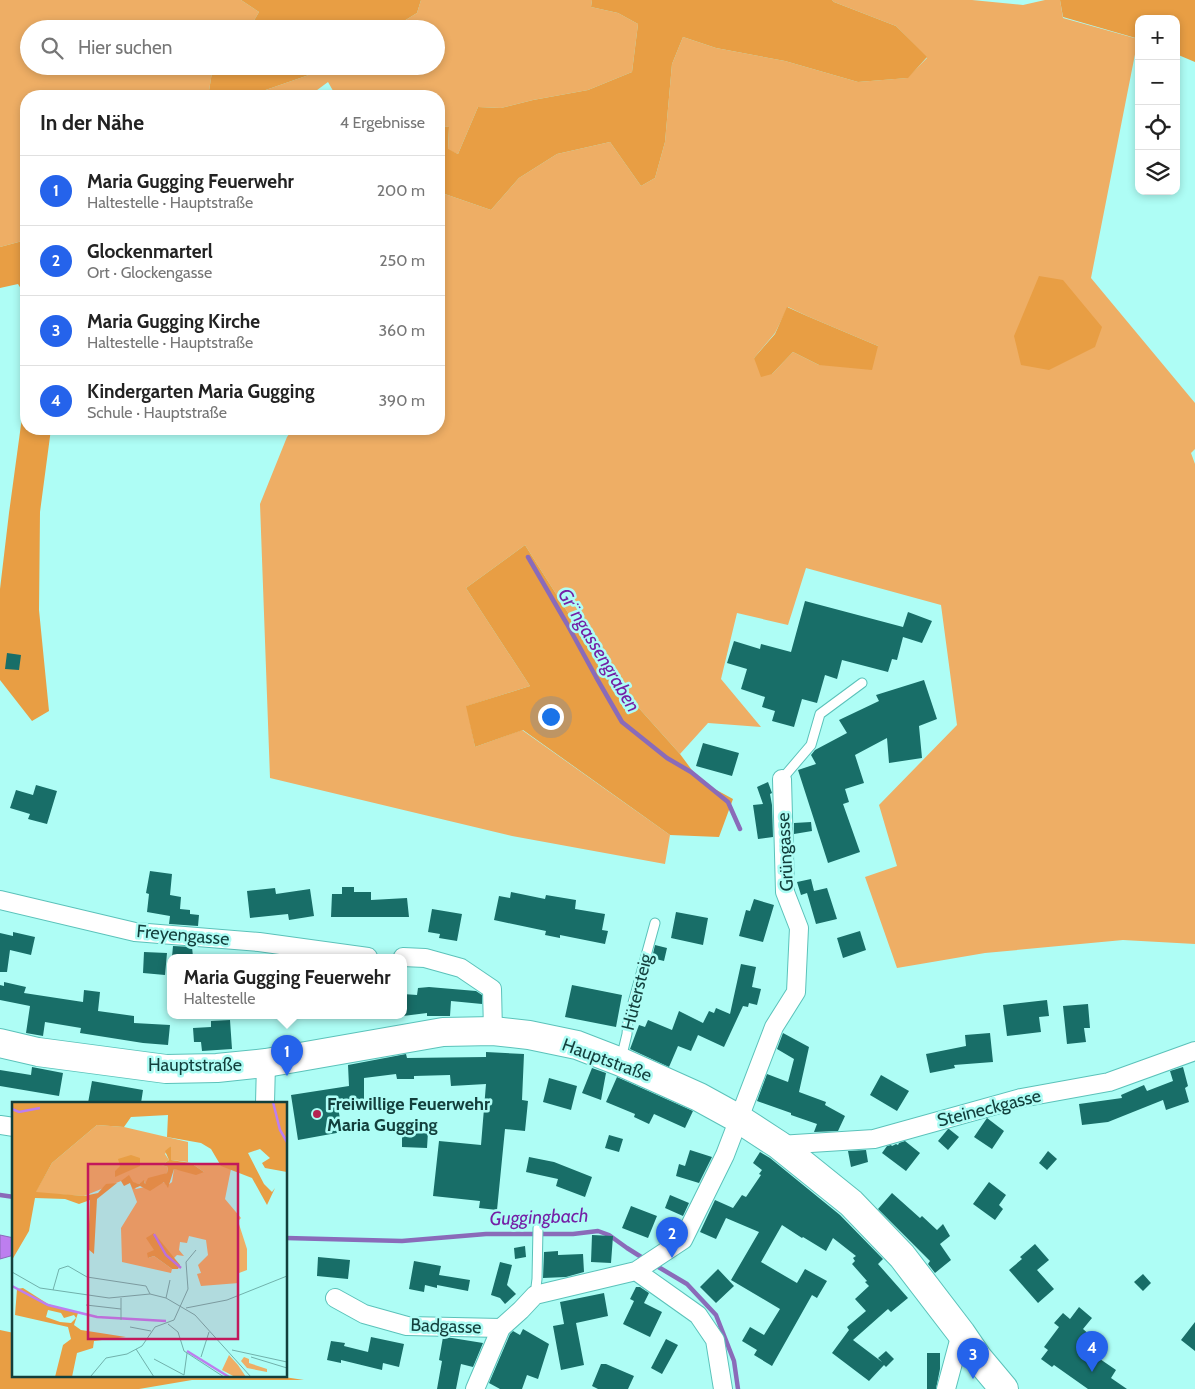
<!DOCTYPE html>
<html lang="de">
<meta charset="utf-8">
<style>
body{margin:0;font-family:Cabin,sans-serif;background:#f2f2f2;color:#222}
.controls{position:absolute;right:15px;top:15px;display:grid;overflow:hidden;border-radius:10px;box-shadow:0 2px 8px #0003}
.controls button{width:45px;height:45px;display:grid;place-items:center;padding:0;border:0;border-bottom:1px solid #e0e0e0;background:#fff;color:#222;font:25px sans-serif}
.you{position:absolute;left:550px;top:716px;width:18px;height:18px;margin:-12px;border:4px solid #fff;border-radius:50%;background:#1a73e8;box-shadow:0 0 0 8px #1a73e833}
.badge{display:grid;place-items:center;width:32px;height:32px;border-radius:50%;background:#2563eb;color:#fff;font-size:16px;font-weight:700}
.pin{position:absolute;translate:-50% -41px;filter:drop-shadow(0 1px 2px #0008)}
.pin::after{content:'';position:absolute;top:26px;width:18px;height:15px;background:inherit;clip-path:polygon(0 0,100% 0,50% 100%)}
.popup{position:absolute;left:167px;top:954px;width:240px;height:65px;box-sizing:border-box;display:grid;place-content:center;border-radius:10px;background:#fff;filter:drop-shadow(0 1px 4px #0005);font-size:16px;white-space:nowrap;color:#767676}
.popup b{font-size:19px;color:#222}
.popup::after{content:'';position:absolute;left:50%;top:100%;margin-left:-10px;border:10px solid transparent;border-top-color:#fff}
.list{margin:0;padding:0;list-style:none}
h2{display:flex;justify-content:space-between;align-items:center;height:65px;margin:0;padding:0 20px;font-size:21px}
h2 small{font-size:16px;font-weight:400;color:#767676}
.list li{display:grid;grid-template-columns:32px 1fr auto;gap:15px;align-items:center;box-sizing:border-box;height:70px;padding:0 20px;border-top:1px solid #e0e0e0}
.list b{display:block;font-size:19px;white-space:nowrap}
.list p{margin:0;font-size:16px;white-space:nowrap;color:#767676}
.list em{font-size:16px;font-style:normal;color:#767676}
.icon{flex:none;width:28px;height:28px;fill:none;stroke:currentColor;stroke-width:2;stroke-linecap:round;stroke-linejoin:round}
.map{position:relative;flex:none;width:1195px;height:1389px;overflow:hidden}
.search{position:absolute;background:#fff;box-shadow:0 2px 8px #0003;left:20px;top:20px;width:425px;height:55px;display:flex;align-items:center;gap:12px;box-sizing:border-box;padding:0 18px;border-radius:28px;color:#767676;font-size:19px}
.panel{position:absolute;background:#fff;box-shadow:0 2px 8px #0003;left:20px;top:90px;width:425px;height:345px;border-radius:20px}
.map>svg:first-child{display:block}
</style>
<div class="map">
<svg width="1195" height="1389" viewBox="0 0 1195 1389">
<rect width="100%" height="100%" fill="#aefdf5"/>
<path fill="#eeae65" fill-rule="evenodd" d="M 0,0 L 241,0 L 259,12 L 249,29 L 29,29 L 29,66 L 213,66 L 209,91 L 211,96 L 26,96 L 26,240 L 0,247 Z
M 421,0 L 592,0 L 591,7 L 618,13 L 638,24 L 632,72 L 588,90 L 533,100 L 501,108 L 478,107 L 458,154 L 448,150 L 449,127 L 439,126 L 439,96 L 336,96 L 328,82 L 309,96 L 248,96 L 306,76 L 326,66 L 436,66 L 436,29 L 391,29 L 417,13 Z
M 832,0 L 972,0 L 1023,5 L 1045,0 L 1060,0 L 1063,18 L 1138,39 L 1091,278 L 1195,403 L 1195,449 L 1191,453 L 1195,464 L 1195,944 L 1123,940 L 985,953 L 897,968 L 865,877 L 897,866 L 879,805 L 957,725 L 941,605 L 806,568 L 788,625 L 737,613 L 721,679 L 761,727 L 708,723 L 680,754 L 603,668 L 525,545 L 466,588 L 530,686 L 467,706 L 475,747 L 522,730 L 670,835 L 665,864 L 512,836 L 270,778 L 260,504 L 287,437 L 293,429 L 439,429 L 439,192 L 491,210 L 519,178 L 557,154 L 610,142 L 641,186 L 655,178 L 665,142 L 672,64 L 683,37 L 716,48 L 785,61 L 858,82 L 907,78 L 927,58 L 896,26 L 834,2 ZM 788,307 L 807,316 L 878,346 L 819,365 L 793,352 L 772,374 L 754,358 L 775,333 Z"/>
<path fill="#e89e44" d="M 241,0 L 421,0 L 417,13 L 391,29 L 249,29 L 259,12 Z
M 592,0 L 832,0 L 834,2 L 896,26 L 927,57 L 908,78 L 858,82 L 785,61 L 716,48 L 683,37 L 672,64 L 665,142 L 655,178 L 641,186 L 610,142 L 557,154 L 519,178 L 491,210 L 439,192 L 439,126 L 449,127 L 448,149 L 458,154 L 478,107 L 501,108 L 533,100 L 588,90 L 632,72 L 638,24 L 618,13 L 591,7 Z
M 1060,0 L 1195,0 L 1195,62 L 1176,54 L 1176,19 L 1139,19 L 1139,39 L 1063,17 Z
M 213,66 L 326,66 L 306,76 L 248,96 L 211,96 L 209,91 Z
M 26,240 L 26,297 L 18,284 L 0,288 L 0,247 Z
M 1039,276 L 1063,280 L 1102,327 L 1095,347 L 1049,370 L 1021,365 L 1014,336 Z
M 787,307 L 807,316 L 878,346 L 872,370 L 819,365 L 793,352 L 772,374 L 761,377 L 754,358 L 775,334 Z
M 26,343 L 26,429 L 51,429 L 40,512 L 39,610 L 49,711 L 32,721 L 0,680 L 0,589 L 9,513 L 23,410 Z
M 525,545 L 603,668 L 680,754 L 700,781 L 733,799 L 719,837 L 670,835 L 523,730 L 475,747 L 466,706 L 530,686 L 466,588 Z
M 0,1330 L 14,1333 L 14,1375 L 271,1375 L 304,1380 L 192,1380 L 139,1389 L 0,1389 Z"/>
<path fill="#bd7eef" stroke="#8a6bb9" d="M 0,1235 L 14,1238 L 14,1255 L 0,1259 Z"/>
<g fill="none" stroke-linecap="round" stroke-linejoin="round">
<path stroke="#8a6bb9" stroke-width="4.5" d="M 528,557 L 567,624 L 596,677 L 622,722 L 667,758 L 691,772 L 728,802 L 740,829
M 0,1195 L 14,1197
M 286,1238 L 402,1241 L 486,1234 L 573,1234 L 598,1231 L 609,1235 L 627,1248 L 646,1260
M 655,1265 L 687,1284 L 716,1315 L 734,1361 L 738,1389"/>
</g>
<path fill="#186e68" d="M 805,601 L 903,627 L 908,612 L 932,621 L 922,643 L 903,637 L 897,660 L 892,659 L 888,672 L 842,660 L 837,679 L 825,675 L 817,703 L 802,699 L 794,727 L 772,721 L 775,711 L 762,707 L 765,697 L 741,689 L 747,669 L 727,663 L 734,641 L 760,649 L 761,644 L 791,652 Z
M 7,653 L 21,655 L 19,670 L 5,669 Z
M 924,680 L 937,719 L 919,726 L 922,758 L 889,763 L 887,738 L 855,755 L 864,783 L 845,789 L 849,802 L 843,804 L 860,852 L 828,863 L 798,770 L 816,764 L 811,755 L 815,750 L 847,733 L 839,720 L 879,701 L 876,695 Z
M 703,743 L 739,753 L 732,776 L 696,766 Z
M 768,782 L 772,793 L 770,794 L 772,805 L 773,837 L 758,839 L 753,805 L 763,804 L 757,787 Z
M 36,785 L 57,791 L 47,824 L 28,819 L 30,814 L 10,808 L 16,790 L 33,795 Z
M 811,822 L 812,831 L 794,834 L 794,823 Z
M 150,871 L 172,874 L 170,895 L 181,897 L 180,909 L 190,910 L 190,914 L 199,915 L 198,926 L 169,924 L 170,916 L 147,912 L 149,894 L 146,893 Z
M 811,879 L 814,891 L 827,888 L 837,919 L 816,924 L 807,893 L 801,895 L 797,882 Z
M 342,887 L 354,887 L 354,892 L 371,892 L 371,900 L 407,898 L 409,917 L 331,917 L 332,894 L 342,894 Z
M 275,888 L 276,894 L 310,889 L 314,916 L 289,920 L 288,914 L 250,918 L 247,891 Z
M 511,892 L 545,899 L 546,895 L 576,900 L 575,909 L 605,914 L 602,930 L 608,931 L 605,944 L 560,935 L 560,938 L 545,935 L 546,931 L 494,920 L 499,896 L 510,898 Z
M 754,899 L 774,905 L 763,942 L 739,936 L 746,910 L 750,911 Z
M 432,909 L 462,914 L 457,941 L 439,938 L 440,934 L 428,932 Z
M 676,912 L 708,918 L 703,945 L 671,938 Z
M 860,931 L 866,950 L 843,958 L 837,938 Z
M 13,932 L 35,937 L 31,955 L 10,950 L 7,972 L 0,972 L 0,933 L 13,936 Z
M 655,945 L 667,948 L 664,961 L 652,958 Z
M 173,946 L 192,947 L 193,957 L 172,957 Z
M 144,952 L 167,953 L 165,975 L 143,973 Z
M 741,964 L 756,967 L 752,987 L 761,989 L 757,1005 L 749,1003 L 748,1007 L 743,1006 L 724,1047 L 698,1035 L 691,1051 L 678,1046 L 669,1067 L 630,1049 L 639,1025 L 645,1027 L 648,1020 L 672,1030 L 679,1011 L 703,1023 L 709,1011 L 714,1013 L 716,1008 L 730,1014 Z
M 4,982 L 26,987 L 24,993 L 83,1002 L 84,990 L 100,992 L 98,1011 L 134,1016 L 134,1023 L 170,1025 L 168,1045 L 143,1043 L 80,1033 L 81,1028 L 45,1022 L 43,1036 L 26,1033 L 30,1006 L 0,1000 L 0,985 L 4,986 Z
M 572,985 L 622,995 L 616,1027 L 565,1017 Z
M 429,987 L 476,991 L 482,995 L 482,1004 L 451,1001 L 450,1016 L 427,1016 L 427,1013 L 403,1016 L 403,994 L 417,995 L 418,988 Z
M 1047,1000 L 1049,1016 L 1039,1017 L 1041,1032 L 1007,1036 L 1003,1005 Z
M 1088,1004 L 1090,1028 L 1084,1028 L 1086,1042 L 1067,1044 L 1063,1006 Z
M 230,1020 L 232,1049 L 202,1051 L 201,1042 L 194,1042 L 193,1028 L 211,1027 L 211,1021 Z
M 783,1033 L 809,1047 L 799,1092 L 826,1102 L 825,1105 L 845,1116 L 838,1131 L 814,1132 L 817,1124 L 791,1115 L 791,1113 L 757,1101 L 767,1074 L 788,1082 L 794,1059 L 777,1049 Z
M 990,1033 L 993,1062 L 954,1065 L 955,1068 L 930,1073 L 926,1054 L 966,1046 L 965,1035 Z
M 486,1052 L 524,1054 L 522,1100 L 528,1101 L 525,1131 L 505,1129 L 497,1210 L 479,1208 L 480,1201 L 433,1196 L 439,1141 L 481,1145 L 486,1084 L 451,1086 L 450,1075 L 414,1076 L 414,1079 L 397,1079 L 396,1074 L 364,1078 L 364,1100 L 337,1100 L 342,1132 L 298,1140 L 291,1095 L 349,1086 L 348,1065 L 406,1054 L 407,1058 L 486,1057 Z
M 32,1067 L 63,1073 L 59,1096 L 0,1086 L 0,1070 L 31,1075 Z
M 1183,1067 L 1188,1086 L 1185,1088 L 1189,1102 L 1166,1110 L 1163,1100 L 1108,1122 L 1082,1125 L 1079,1104 L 1122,1098 L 1121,1095 L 1144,1085 L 1147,1091 L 1173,1081 L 1170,1071 Z
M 592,1068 L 606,1073 L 601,1100 L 582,1093 Z
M 881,1075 L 909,1091 L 897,1111 L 870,1095 Z
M 617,1077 L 693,1111 L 685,1128 L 654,1114 L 649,1124 L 634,1117 L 635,1114 L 606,1102 Z
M 549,1078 L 577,1086 L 571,1110 L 543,1102 Z
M 92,1081 L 143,1090 L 141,1103 L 88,1103 Z
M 987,1118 L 1004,1131 L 992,1149 L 974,1137 Z
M 948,1129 L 949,1129 L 959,1137 L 948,1150 L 938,1141 Z
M 402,1131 L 428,1132 L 427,1148 L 402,1147 Z
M 609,1135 L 623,1139 L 619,1152 L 605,1148 Z
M 905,1141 L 920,1153 L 906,1171 L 882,1153 L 887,1146 L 891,1145 L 892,1146 L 896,1144 L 898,1145 L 899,1143 Z
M 690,1150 L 712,1157 L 699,1183 L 676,1176 L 679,1164 L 685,1166 Z
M 866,1150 L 868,1162 L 851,1167 L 848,1151 Z
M 1048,1151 L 1057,1159 L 1047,1170 L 1039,1163 Z
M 760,1152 L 770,1158 L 840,1215 L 883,1259 L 878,1264 L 908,1298 L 891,1312 L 888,1309 L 853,1340 L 882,1362 L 878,1358 L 886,1351 L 894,1359 L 886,1367 L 884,1365 L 869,1381 L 832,1353 L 849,1330 L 847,1327 L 866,1311 L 855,1299 L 869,1286 L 865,1282 L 867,1281 L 852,1264 L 855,1261 L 853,1258 L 856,1256 L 833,1238 L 826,1251 L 803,1237 L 802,1238 L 782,1225 L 761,1262 L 797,1283 L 805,1269 L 827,1281 L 817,1298 L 812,1295 L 772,1366 L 754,1355 L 757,1350 L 742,1341 L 750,1327 L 764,1335 L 780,1309 L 731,1280 L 759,1232 L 726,1218 L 716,1239 L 700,1232 L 715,1200 L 733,1208 L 742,1195 L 746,1197 L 761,1175 L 759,1174 L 762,1170 L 753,1163 Z
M 529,1157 L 554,1162 L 592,1177 L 585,1197 L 556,1186 L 558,1179 L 526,1172 Z
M 989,1182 L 1006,1195 L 999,1205 L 1003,1209 L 995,1220 L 973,1204 Z
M 892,1193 L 920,1218 L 922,1216 L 937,1230 L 943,1224 L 950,1236 L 940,1244 L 951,1260 L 935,1273 L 928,1264 L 930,1261 L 878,1209 Z
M 670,1195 L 689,1203 L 683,1216 L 665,1208 Z
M 631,1206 L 657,1216 L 648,1238 L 622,1228 Z
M 592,1235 L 613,1236 L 611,1263 L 591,1262 Z
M 1035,1244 L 1049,1260 L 1037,1270 L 1054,1289 L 1038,1303 L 1009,1270 L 1022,1259 L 1020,1257 Z
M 525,1246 L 526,1257 L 515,1259 L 514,1248 Z
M 558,1251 L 558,1255 L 583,1254 L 584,1272 L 566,1277 L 543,1278 L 544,1252 Z
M 318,1257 L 350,1260 L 348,1279 L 317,1276 Z
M 414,1261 L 441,1266 L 439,1275 L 470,1280 L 468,1291 L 437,1285 L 437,1288 L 425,1285 L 424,1292 L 409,1289 Z
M 500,1262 L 512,1265 L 507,1285 L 516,1294 L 505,1304 L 500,1298 L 491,1295 Z
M 718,1269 L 734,1286 L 716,1303 L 700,1287 Z
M 1143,1274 L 1151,1283 L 1143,1291 L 1134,1282 Z
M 636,1287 L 640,1287 L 649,1293 L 644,1303 L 662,1312 L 650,1337 L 623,1324 L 634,1301 L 630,1299 Z
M 604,1293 L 608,1316 L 576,1323 L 584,1365 L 561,1370 L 553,1326 L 564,1324 L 560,1302 Z
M 1079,1307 L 1092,1318 L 1083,1329 L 1090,1335 L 1081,1346 L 1116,1370 L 1111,1378 L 1127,1389 L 1088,1389 L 1054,1365 L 1052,1367 L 1041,1359 L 1048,1350 L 1044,1347 L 1059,1327 L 1054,1323 L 1063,1313 L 1070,1319 Z
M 1195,1322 L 1195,1351 L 1181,1340 Z
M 523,1329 L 549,1344 L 538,1379 L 527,1375 L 522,1389 L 500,1389 L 489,1383 L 510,1334 L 513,1331 L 520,1335 Z
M 371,1337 L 404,1344 L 399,1367 L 383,1363 L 382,1370 L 341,1360 L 341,1363 L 327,1360 L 331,1341 L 345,1343 L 344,1346 L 368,1352 Z
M 443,1337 L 452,1338 L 483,1343 L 473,1367 L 461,1364 L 456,1389 L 437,1389 L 442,1361 L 439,1360 Z
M 666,1339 L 678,1345 L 662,1374 L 651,1368 Z
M 927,1353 L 940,1353 L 940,1369 L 936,1389 L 927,1389 Z
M 601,1364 L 606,1364 L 634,1376 L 628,1389 L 598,1389 L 592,1386 Z"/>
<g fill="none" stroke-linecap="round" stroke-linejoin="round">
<defs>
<path id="service" d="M 782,779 L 811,745 L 820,714 L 862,683
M 621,1059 L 627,1034 L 628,1021 L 655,923
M 535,1295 L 537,1279 L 538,1228"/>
<path id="minor" d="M 0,900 L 135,932 L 259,942 L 368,957
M 403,957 L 425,958 L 461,968 L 492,989 L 493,1031
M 265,1103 L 266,1063
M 0,1125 L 14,1127
M 779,1145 L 874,1139 L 1021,1098 L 1109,1082 L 1195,1051
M 636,1271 L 698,1315 L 715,1340 L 723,1389
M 335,1298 L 364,1314 L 407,1326 L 501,1328
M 475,1389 L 501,1328 L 521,1310 L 535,1295 L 636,1271 L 683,1240 L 725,1155 L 774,1027 L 796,992 L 799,928 L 785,892 L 782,779
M 946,1389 L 961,1333"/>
<path id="primary" d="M 0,1043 L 38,1052 L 166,1069 L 217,1068 L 266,1063 L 443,1032 L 493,1031 L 529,1035 L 577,1045 L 621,1062 L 699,1097 L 739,1119 L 779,1145 L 851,1203 L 902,1256 L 961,1333 L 978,1358 L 1004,1389"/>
</defs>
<use href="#service" stroke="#5bc2ba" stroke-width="11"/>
<use href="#minor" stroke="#5bc2ba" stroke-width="20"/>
<use href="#primary" stroke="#5bc2ba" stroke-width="30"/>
<use href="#service" stroke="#fff" stroke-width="9"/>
<use href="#minor" stroke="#fff" stroke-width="18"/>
<use href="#primary" stroke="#fff" stroke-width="28"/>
</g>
<circle fill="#b42452" stroke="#aefdf5" stroke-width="2" cx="317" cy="1114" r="5"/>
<g text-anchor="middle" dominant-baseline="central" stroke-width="5" stroke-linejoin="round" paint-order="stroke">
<g font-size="18" fill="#123f3c" stroke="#aefdf5">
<text transform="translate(785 852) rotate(-93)">Grüngasse</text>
<text transform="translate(183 935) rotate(5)">Freyengasse</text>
<text transform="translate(637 992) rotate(-76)">Hütersteig</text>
<text transform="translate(607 1060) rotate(20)">Hauptstraße</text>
<text x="195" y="1065">Hauptstraße</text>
<text transform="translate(989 1108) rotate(-14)">Steineckgasse</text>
<text transform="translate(446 1326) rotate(2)">Badgasse</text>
</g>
<g font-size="18" font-weight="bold" fill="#123f3c" stroke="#aefdf5" text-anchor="start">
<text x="327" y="1104">Freiwillige Feuerwehr<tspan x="327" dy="21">Maria Gugging</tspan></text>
</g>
<g font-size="19" font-style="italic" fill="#7420a6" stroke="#aefdf5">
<text transform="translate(599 650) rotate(59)">Gr¨ngassengraben</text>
<text transform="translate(539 1217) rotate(-2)">Guggingbach</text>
</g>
</g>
<g transform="translate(12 1102)">
<rect width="275" height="275" fill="#aefdf5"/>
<path d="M 85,23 L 112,25 L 176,40 L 176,60 L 159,58 L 159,44 L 153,52 L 157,58 L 150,63 L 156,65 L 155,71 L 134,82 L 132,79 L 127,82 L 109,79 L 72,94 L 23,91 L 40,61 ZM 179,61 L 209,62 L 219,67 L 213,97 L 229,116 L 226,119 L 235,147 L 235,168 L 227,171 L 227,181 L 189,184 L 185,172 L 189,171 L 186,163 L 196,153 L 194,138 L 177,134 L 175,141 L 168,140 L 167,148 L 172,154 L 165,153 L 161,157 L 142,131 L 143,148 L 136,156 L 142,154 L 160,167 L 159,171 L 110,160 L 109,126 L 125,100 L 118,81 L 124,87 L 153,80 L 155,84 L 160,80 L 162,67 L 192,70 ZM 217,253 L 226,263 L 234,275 L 223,275 L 210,268 ZM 232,255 L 237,257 L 237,261 L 255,267 L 255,270 L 235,266 L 229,259 Z" fill="#eeae65"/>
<path d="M 0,0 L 275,0 L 275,70 L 253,66 L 250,61 L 258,56 L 248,47 L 236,51 L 252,82 L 260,90 L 263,86 L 255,103 L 240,76 L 209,64 L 199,47 L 189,41 L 155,35 L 156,13 L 119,15 L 112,25 L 85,23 L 40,61 L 24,90 L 72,94 L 86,91 L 94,82 L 105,81 L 85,97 L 82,152 L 76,147 L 78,98 L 67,102 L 53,97 L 23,96 L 17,129 L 0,158 ZM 159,44 L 159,58 L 179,61 L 192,70 L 184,73 L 162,67 L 156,86 L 152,80 L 138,89 L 128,84 L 121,87 L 118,81 L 112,84 L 109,79 L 117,73 L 121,80 L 127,82 L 132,78 L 133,82 L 136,76 L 155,71 L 156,65 L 150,63 L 157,58 L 153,49 ZM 119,53 L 128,56 L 128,64 L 103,75 L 103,69 L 108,64 L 106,57 ZM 142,131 L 168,163 L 166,167 L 160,167 L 142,154 L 136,156 L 135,151 L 142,148 L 134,136 ZM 11,186 L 36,202 L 66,211 L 62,223 L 69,228 L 114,235 L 82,239 L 81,246 L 65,251 L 60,275 L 43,275 L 51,243 L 59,237 L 56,225 L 3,213 L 5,187 ZM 36,208 L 49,211 L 52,216 L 62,213 L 64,216 L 59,221 L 48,220 L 34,215 Z" fill="#e89e44" fill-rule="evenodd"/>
<path fill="none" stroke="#bd7eef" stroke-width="2.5" d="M 261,0 L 268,28 L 275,40M 0,7 L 7,10 L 28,6M 142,132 L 154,153 L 169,166M 0,184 L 36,203 L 85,215 L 154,219M 175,249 L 217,275"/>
<path fill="none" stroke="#70b1ab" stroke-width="1" d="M 0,170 L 28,186 L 97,196 L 138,192 L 154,196 L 183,213 L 239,275M 41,188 L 47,167 L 56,164 L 75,175 L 134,184 L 138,192M 154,196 L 158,178M 74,203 L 109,207M 174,206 L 215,198 L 275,174M 109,218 L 109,196M 156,222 L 166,230 L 172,249 L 212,275M 118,225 L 139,229M 124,247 L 142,275M 220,248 L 275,260M 189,255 L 197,230M 239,255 L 275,266M 142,257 L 172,273M 172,273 L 175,251M 79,274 L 94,256 L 115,252 L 130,244 L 143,225 L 162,218 L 176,187 L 174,160 L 184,148"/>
<path fill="#c2185b" fill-opacity="0.15" stroke="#c2185b" stroke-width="2.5" d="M 76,62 L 226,62 L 226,237 L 76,237 Z"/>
<rect width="275" height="275" fill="none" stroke="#123f3c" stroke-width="2.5"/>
</g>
</svg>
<div class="controls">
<button>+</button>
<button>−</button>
<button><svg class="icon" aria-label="locate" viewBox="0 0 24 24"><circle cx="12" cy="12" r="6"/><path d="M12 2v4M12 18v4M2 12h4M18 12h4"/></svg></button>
<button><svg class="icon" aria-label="layers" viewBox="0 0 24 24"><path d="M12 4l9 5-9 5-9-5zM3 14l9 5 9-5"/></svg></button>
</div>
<div class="you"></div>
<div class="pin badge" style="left:287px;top:1076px">1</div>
<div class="popup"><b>Maria Gugging Feuerwehr</b>Haltestelle</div>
<div class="pin badge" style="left:672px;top:1258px">2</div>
<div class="pin badge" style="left:973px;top:1379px">3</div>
<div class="pin badge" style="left:1092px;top:1372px">4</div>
<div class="search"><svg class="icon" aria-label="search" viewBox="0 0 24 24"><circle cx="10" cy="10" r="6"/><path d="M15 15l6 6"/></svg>Hier suchen</div>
<section class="panel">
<h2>In der Nähe<small>4 Ergebnisse</small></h2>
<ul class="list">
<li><span class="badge">1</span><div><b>Maria Gugging Feuerwehr</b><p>Haltestelle · Hauptstraße</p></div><em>200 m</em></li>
<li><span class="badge">2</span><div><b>Glockenmarterl</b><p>Ort · Glockengasse</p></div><em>250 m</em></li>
<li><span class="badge">3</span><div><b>Maria Gugging Kirche</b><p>Haltestelle · Hauptstraße</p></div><em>360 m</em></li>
<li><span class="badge">4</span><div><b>Kindergarten Maria Gugging</b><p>Schule · Hauptstraße</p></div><em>390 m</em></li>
</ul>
</section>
</div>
